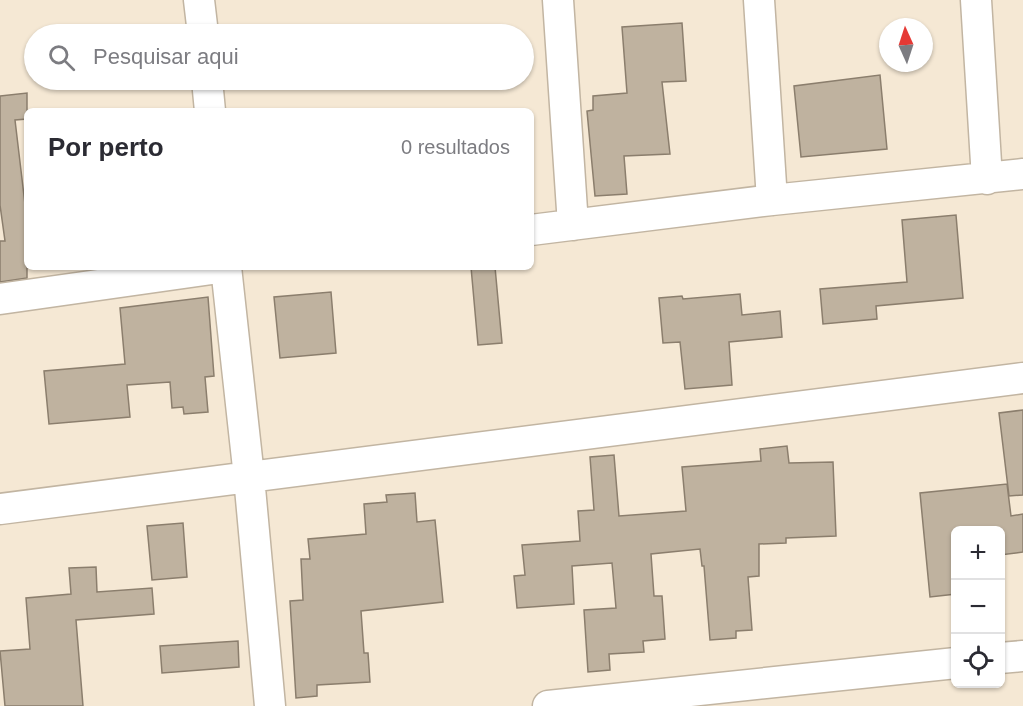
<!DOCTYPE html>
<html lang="pt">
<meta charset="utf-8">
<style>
body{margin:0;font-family:Arial,sans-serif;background:#f7f7f7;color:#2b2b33}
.controls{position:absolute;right:18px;bottom:18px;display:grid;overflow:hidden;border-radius:9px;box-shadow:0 2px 4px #0004}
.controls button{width:54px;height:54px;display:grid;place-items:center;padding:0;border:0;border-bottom:2px solid #e1e1e2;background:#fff;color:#2b2b33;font:30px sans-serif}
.compass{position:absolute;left:879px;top:18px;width:54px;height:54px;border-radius:50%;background:#fff;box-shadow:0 2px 4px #0004;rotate:357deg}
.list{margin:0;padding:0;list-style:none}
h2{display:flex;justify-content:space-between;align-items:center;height:78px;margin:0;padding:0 24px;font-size:26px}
h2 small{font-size:20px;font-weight:400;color:#7c7c81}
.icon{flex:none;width:33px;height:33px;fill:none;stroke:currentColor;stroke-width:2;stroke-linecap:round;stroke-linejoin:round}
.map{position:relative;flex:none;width:1023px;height:706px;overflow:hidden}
.search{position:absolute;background:#fff;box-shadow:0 2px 4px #0004;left:24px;top:24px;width:510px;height:66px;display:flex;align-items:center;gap:15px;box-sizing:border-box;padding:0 21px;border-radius:33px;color:#7c7c81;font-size:22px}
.panel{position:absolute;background:#fff;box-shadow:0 2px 4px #0004;left:24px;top:108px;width:510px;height:162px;border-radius:9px}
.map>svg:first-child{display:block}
</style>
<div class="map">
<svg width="1023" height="706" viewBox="0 0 1023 706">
<rect width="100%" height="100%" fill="#f5e8d4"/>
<path fill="#bfb29f" stroke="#8b7e6d" stroke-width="1.5" d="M 682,23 L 686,81 L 662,82 L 670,154 L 624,156 L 627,194 L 595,196 L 587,111 L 593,110 L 593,96 L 627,93 L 622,27 Z
M 880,75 L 887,149 L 801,157 L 794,86 Z
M 27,93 L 27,119 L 15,120 L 27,221 L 27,278 L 0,282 L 0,241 L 5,241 L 0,205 L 0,96 Z
M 956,215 L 963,298 L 876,306 L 877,319 L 823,324 L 820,289 L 907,282 L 902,220 Z
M 471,267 L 495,267 L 502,343 L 478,345 Z
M 331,292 L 336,353 L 280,358 L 274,297 Z
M 740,294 L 742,315 L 780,311 L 782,337 L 729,342 L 732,385 L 685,389 L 680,342 L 663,343 L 659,298 L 682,296 L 683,299 Z
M 208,297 L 214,376 L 205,377 L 208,412 L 184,414 L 183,407 L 172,408 L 170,382 L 127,385 L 130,417 L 49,424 L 44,371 L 125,364 L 120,308 Z
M 1023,410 L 1023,495 L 1009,496 L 999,413 Z
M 787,446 L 789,463 L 833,462 L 836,536 L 786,538 L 786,543 L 759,544 L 759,576 L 748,577 L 752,630 L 736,631 L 736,638 L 710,640 L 704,566 L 702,566 L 700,549 L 651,554 L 654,596 L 662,596 L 665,639 L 643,641 L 644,652 L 609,654 L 610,670 L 588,672 L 584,610 L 616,608 L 612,563 L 572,566 L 574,604 L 517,608 L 514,576 L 525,575 L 522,545 L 580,541 L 578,511 L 594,510 L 590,457 L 614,455 L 619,516 L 686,511 L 682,467 L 761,461 L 760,449 Z
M 1007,484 L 1011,516 L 1023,514 L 1023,552 L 1000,555 L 1000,531 L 956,531 L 956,594 L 930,597 L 920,493 Z
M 415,493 L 417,522 L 435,520 L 443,602 L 361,611 L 364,653 L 368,653 L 370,682 L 317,685 L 317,696 L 296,698 L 290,601 L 303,600 L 301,559 L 310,559 L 308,539 L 366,534 L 364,504 L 387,502 L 386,495 Z
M 183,523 L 187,577 L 152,580 L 147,526 Z
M 96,567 L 97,592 L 152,588 L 154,614 L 76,620 L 83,706 L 5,706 L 0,651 L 30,649 L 26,598 L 71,594 L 69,568 Z
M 238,641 L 239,667 L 162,673 L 160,646 Z"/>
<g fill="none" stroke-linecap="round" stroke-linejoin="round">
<defs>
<path id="minor" d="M 199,0 L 203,34
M 558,0 L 573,225
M 759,0 L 772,200
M 976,0 L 987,179
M 207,80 L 210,111
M 531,230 L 772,200 L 1023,174
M 226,267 L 249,477 L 270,706
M 0,299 L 226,267
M 0,509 L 1023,378
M 1000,658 L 1023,656
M 548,706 L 956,663"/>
</defs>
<use href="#minor" stroke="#c2b5a2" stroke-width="33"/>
<use href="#minor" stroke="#fff" stroke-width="30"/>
</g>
</svg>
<div class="controls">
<button>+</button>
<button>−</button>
<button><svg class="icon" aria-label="locate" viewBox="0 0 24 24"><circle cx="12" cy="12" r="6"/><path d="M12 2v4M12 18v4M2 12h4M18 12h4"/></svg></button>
</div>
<svg class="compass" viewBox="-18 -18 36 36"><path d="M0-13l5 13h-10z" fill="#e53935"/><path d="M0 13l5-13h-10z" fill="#7c7c81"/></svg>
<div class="search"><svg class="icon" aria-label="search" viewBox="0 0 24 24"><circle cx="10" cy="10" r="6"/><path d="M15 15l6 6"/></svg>Pesquisar aqui</div>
<section class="panel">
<h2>Por perto<small>0 resultados</small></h2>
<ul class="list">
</ul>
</section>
</div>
